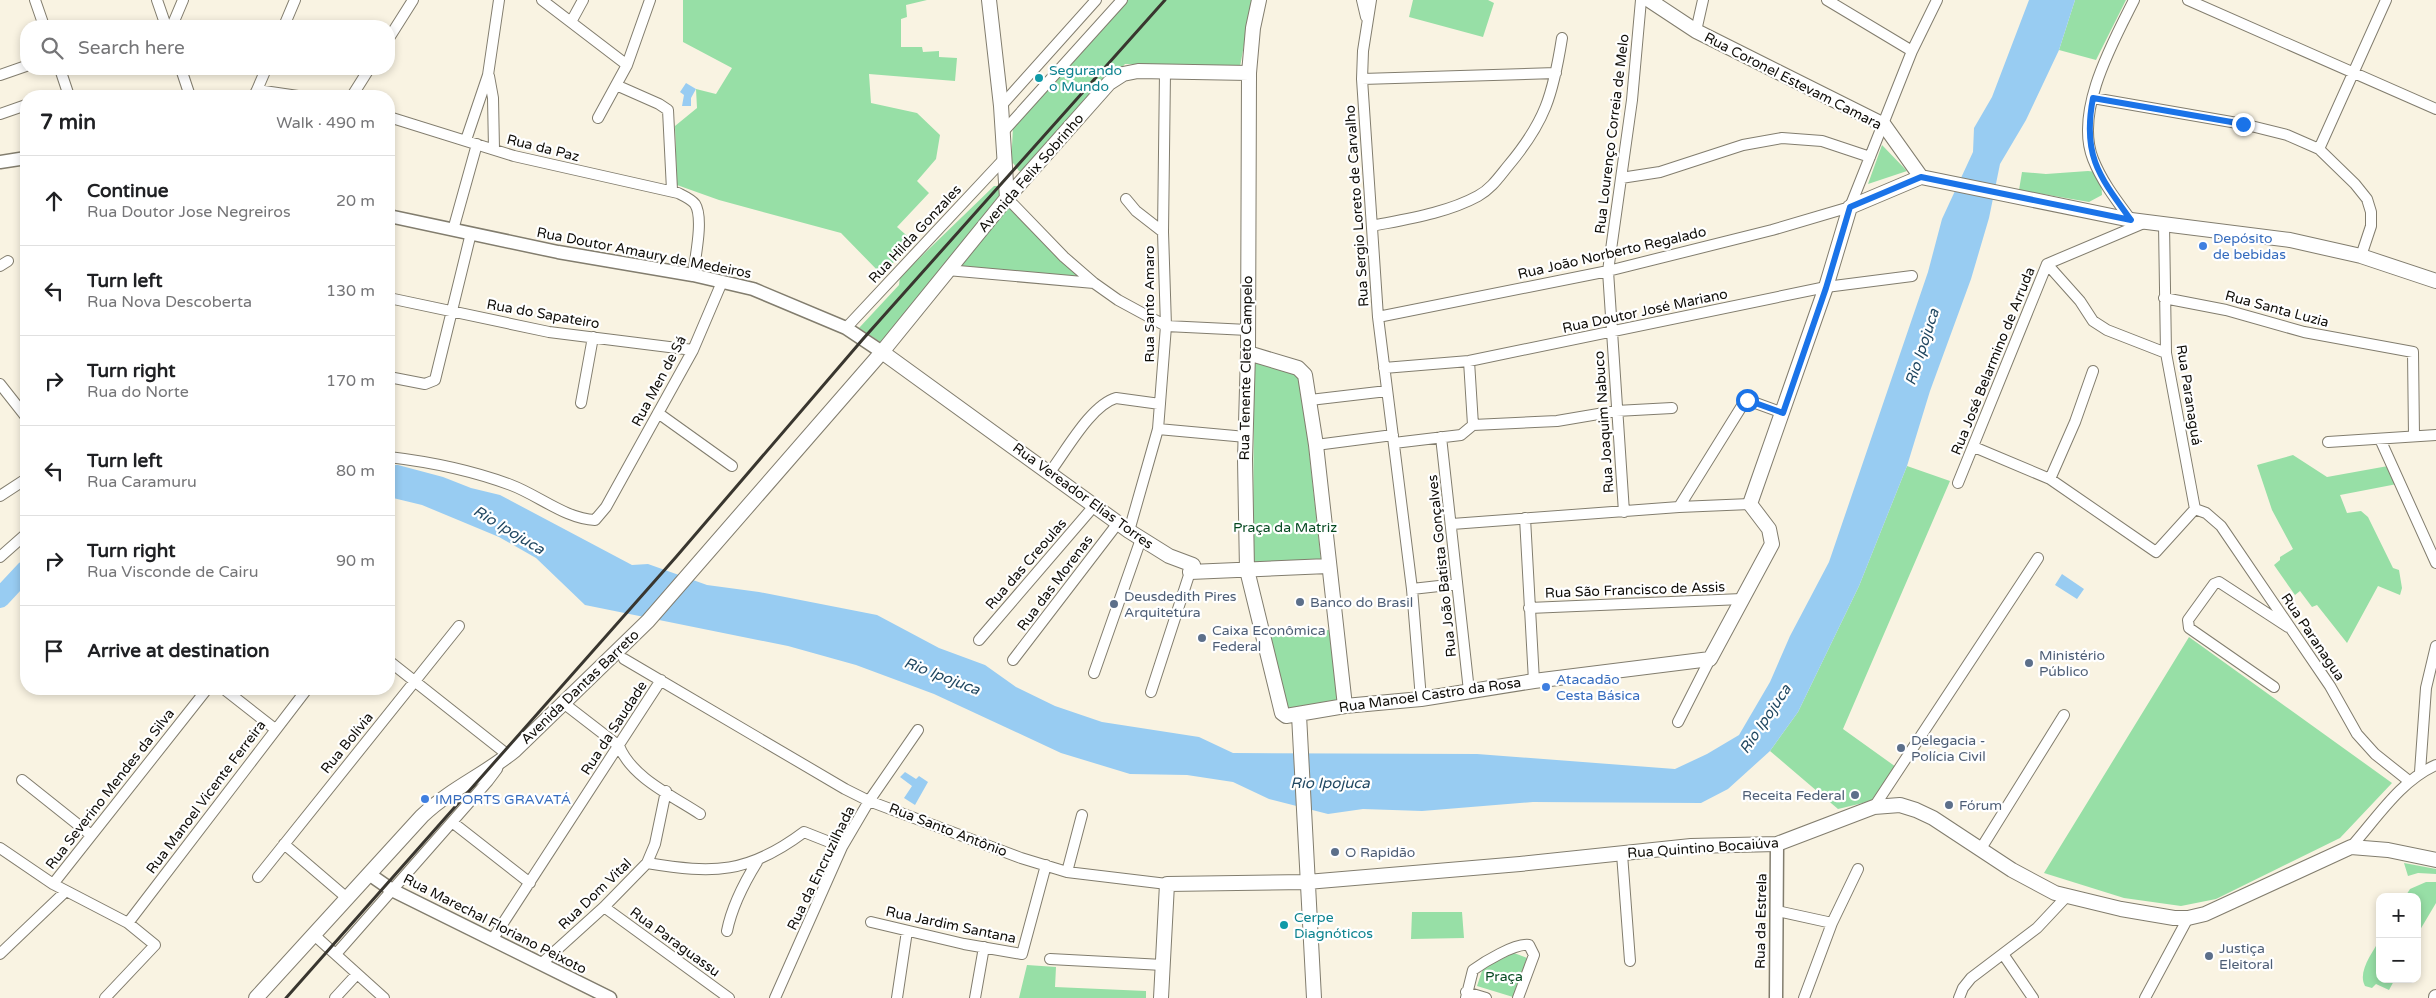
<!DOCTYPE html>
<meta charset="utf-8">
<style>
body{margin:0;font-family:"Varela Round",sans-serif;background:#f2f2f2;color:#202124}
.controls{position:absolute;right:15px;bottom:15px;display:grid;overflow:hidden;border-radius:10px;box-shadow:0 2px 8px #0003}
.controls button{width:45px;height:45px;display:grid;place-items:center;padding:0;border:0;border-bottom:1px solid #e0e0e0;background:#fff;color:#202124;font:25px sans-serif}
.stop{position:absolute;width:15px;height:15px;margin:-11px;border:4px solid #1a73e8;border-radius:50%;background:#fff}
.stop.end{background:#1a73e8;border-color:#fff;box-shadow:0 1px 5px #0008}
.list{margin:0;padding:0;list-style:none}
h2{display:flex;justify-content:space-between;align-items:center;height:65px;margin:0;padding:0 20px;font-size:21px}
h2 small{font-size:16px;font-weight:400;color:#757577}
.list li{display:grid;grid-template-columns:32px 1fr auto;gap:15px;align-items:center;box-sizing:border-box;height:90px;padding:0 20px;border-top:1px solid #e0e0e0}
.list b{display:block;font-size:19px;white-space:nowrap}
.list p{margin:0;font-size:16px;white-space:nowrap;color:#757577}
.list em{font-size:16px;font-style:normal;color:#757577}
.icon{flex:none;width:28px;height:28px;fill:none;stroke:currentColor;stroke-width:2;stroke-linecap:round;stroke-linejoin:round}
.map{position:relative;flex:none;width:2436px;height:998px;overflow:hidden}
.search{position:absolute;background:#fff;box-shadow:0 2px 8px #0003;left:20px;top:20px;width:375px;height:55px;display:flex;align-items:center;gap:12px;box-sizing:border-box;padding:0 18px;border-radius:20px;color:#757577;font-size:19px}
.panel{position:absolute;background:#fff;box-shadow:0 2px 8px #0003;left:20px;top:90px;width:375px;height:605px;border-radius:20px}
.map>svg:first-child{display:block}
</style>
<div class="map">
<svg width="2436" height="998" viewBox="0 0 2436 998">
<rect width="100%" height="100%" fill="#f9f3e2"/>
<path fill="#97dfa6" d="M 683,0 L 927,0 L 906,5 L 907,17 L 901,19 L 901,47 L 922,47 L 923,52 L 939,51 L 939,57 L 957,58 L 955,81 L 869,74 L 871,103 L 917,113 L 940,135 L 936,159 L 917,181 L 929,193 L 897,227 L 913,241 L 882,275 L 841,233 L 719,200 L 677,185 L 675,126 L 697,108 L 696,89 L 716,94 L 732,68 L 683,42 Z
M 1127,0 L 1252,0 L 1240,67 L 1125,64 L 1027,172 L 1019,171 L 1013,163 L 1011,166 L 1013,127 Z
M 1413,0 L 1488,0 L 1494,3 L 1483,37 L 1409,17 Z
M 2075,0 L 2126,0 L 2096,60 L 2059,50 Z
M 1882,145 L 1907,171 L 1868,184 Z
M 2088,171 L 2097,172 L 2101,179 L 2102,195 L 2089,202 L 2019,190 L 2022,172 L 2046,174 Z
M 994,186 L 999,186 L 1003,191 L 999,196 L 882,343 L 859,328 L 899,285 L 900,277 Z
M 1009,206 L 1082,278 L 958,267 Z
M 1254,362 L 1295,374 L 1299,379 L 1304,404 L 1321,560 L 1253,563 Z
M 2293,455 L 2327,477 L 2388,466 L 2397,484 L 2340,495 L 2347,513 L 2361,511 L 2368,517 L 2393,568 L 2399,570 L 2402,588 L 2400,595 L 2378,586 L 2347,643 L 2317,605 L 2312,607 L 2300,591 L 2295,595 L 2274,565 L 2280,560 L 2280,557 L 2293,549 L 2272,510 L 2257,465 Z
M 1907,466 L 1950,481 L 1843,729 L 1896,767 L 1871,801 L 1838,809 L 1770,751 L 1798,712 L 1859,586 Z
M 1329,630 L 1338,702 L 1286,710 L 1270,635 Z
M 2189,637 L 2392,783 L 2340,838 L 2216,899 L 2181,906 L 2124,898 L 2044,873 Z
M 2404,863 L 2436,869 L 2436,874 L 2418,873 L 2408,876 Z
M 2426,882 L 2436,882 L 2436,903 L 2417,935 L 2417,897 L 2405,897 L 2410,889 Z
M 1412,912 L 1462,912 L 1464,938 L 1411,939 Z
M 2380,939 L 2380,979 L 2395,979 L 2389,990 L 2376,984 L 2372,988 L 2365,986 C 2357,972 2373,952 2380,939 Z
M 1514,953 L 1527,958 L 1513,997 L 1477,986 L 1483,968 Z
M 1027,965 L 1056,967 L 1055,987 L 1146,991 L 1146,998 L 1019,998 Z"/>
<path fill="#98ccf2" d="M 2029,0 L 2075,0 L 2059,50 L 2026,120 L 2000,164 L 1989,218 L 1971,279 L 1930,391 L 1907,466 L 1859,586 L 1798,712 L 1770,751 L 1728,789 L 1701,803 L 1533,802 L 1422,811 L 1363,809 L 1328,814 L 1269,799 L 1233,782 L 1187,775 L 1130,774 L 1061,753 L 934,694 L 856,665 L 788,646 L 585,605 L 536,558 L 499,537 L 422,505 L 389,497 L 389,465 L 398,465 L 443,477 L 471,488 L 500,495 L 632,565 L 648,564 L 707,585 L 759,592 L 877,615 L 939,648 L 985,665 L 1016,687 L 1055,706 L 1102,722 L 1199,737 L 1233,753 L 1477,754 L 1675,769 L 1707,754 L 1739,735 L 1770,682 L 1790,636 L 1829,562 L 1928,272 L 1942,219 L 1973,152 L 1974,128 L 1992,97 Z
M 686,83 L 696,89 L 691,98 L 691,106 L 682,106 L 684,95 L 680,92 Z
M 2062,574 L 2084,589 L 2077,599 L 2055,585 Z
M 905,772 L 916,779 L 919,776 L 928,782 L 915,805 L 904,798 L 912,786 L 900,777 Z"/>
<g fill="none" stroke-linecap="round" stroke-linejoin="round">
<path stroke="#98ccf2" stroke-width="20" d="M 0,598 L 26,570"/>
<defs>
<path id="minor" d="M 35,0 L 44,26
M 157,0 L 166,26
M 542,0 L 627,65
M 1362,0 L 1366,17
M 1371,0 L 1363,51 L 1362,79 L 1378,317 L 1412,589 L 1421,699
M 1827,0 L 1912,51
M 2188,0 L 2436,109
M 571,22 L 583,0
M 172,26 L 183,0
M 284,26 L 295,0
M 1696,31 L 1703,0
M 389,38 L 413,0
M 60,69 L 69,96
M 181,69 L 190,96
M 0,75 L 26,66
M 489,76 L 493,98 L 494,149
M 1362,79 L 1556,73
M 616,85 L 659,104 L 668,110 L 672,190
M 257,90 L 266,69
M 254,96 L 257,90 L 298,96
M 352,96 L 369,69
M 2093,98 L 2243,124 L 2287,135 L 2319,149 L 2355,184 L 2367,199 L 2371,212 L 2371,226 L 2361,256
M 1001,106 L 1096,0
M 0,114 L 26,105
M 389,117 L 514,156 L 678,193 C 684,196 691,199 695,204 C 704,218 695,258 693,275
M 598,118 L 627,65 L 650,0
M 1003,132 L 1122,0
M 466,140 L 488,75 L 499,0
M 2319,149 L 2386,0
M 1621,178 L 1660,172 L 1743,145 L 1782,138 L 1822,141 L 1870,157
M 1007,198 L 1064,257 L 1094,283 L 1118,300 L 1166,326 L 1248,330
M 1126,199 L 1136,211 L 1163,232
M 2131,220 C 2117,201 2102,182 2093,159 C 2074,111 2113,42 2134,0
M 2164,224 L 2166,353 L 2195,509
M 1372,226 C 1407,219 1447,213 1478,196 C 1491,189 1499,177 1508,166 C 1545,122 1553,95 1562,38
M 453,230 L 477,144
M 2047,264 L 2080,301 L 2093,321 L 2107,330 L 2166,353
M 0,266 L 8,261
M 947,270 L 1094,283
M 389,298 L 549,332 L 693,350
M 2164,298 L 2226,310 L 2304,332 L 2413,352 L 2414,436
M 1378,317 L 1608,271 L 1772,230 L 1850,207 L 1912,51 L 1937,0
M 846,328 L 1004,159
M 1384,368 L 1469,361 L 1826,287 L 1912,276
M 389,377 L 425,384 L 435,380 L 471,233
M 0,384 L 26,417
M 1310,400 L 1387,391
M 581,403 L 593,337
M 658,413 L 732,466
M 1473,425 L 1557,421 L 1616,411 L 1672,408
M 1158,429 L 1246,437
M 1441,437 L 1469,691
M 2380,439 L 2436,563
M 2328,442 L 2436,435
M 1394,443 L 1461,435 L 1473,425 L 1469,361
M 1316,445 L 1393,435
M 1974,447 L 2050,479 L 2156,552 L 2195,509
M 389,457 C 431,462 471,470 511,485 C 538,495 566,519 595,520 L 606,507 L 693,350 L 722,282
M 1050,472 C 1066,451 1091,405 1116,398 L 1160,404
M 2050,479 L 2075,422 L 2093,371
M 1958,483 L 2047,264 L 2144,223
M 0,496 L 26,479
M 1679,507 L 1745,401 L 1750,401 L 1783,413
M 2195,509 L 2206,513 L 2221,526 L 2330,686 L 2357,734 L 2375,754 L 2409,781
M 1624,512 L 1608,271 L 1632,100 L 1641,0
M 1525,518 L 1534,681
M 1452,524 L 1679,507 L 1750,504
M 1129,531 L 1158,429 L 1166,326 L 1163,232 L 1165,72
M 0,557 L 26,534
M 1412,589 L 1457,584
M 1529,608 L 1742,599
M 979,640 L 1094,506
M 624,659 L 845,789 L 869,801 L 1021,858 L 1067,872 L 1167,884
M 1013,660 L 1118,523
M 389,661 L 508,755
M 1094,673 L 1141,539
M 2274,687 L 2189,628 L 2188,620 L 2214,584 L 2219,582 L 2288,627
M 224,689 L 275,729
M 1151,692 L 1190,572
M 562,702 L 619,746 C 632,778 673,796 700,814
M 1678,722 L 1710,659
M 2420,772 L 2426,688 L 2436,646
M 22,780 L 91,835
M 1874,807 L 2038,558
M 452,822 L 530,883
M 284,844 L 347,898
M 2351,847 C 2377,818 2400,781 2436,765
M 0,848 L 53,884 L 128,923 L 155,945 L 105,998
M 1980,850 L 2064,715
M 1622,854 L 1630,961
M 647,863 C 714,874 748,874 804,832 L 842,847
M 1067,872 L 1082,815
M 258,877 L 459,626
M 53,884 L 207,689
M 604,907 L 729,998
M 1777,911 L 1832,923
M 871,922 L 964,944 L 1022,954 L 1046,865
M 128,923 L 307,689
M 727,931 C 732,906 744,883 757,862
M 313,934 L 384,998
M 492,940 L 661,680
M 0,954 L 66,891
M 336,954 L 488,781 L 497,769 L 499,762
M 2003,954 L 2033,998
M 1050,959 L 1163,965
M 541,964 L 604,907 L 647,863 L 655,844 L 666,791
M 1466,992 L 1486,998
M 335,998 L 357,974
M 775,998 L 842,847 L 869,801 L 918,730
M 897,998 L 907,931
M 975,998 L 984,947
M 1466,998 L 1473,970 C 1484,962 1515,943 1529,945 L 1534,955 L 1518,998
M 1804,998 L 1832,923 L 1858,869
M 1959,998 L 1963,988 L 1971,978 L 2037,928 L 2067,896
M 2145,998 L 2188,918"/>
<path id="tertiary" d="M 0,162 L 26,158
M 389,216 L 558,252 L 693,275 L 753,289 L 846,328 L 882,352
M 369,874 L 392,890 L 610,998
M 1776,998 L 1777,844"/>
<path id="secondary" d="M 989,0 L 1001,106 L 1007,198
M 1259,0 L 1253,28 L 1249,73 L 1248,353 L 1245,459 L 1247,570 L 1282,713 L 1286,716 L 1345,706 L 1421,699 L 1534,681 L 1710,659 L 1772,544 L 1769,529 L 1750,504 L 1826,287 L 1850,207 L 1921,177 L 2131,220 L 2290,240 L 2361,256 L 2436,281
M 1649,0 L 1696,31 L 1884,125 L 1921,177
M 882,352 L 1129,531 L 1169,556 L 1193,565 L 1190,572 L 1328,566
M 1248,353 L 1298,368 L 1305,375 L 1316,445 L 1345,706
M 1299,715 L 1314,998
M 256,998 L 422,816 C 450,789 486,774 515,750 L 648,621 L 882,352 L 1007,198 L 1109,83 L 1123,74 L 1138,71 L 1249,73
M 1161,998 L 1167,884 L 1307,882 L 1520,864 L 1691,846 L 1777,844 L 1874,807 L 1900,805 L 1916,810 L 1933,818 L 2012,870 L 2055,893 L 2121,909 L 2174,918 L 2188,918 L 2205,914 L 2351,847 L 2388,850 L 2436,860
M 2436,998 L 2436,997"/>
</defs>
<use href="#minor" stroke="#827d6e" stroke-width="12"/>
<use href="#tertiary" stroke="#827d6e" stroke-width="15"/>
<use href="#secondary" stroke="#827d6e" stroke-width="16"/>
<use href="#minor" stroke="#fff" stroke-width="10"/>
<use href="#tertiary" stroke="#fff" stroke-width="12"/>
<use href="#secondary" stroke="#fff" stroke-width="14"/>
<path stroke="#39362f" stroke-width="3" d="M 286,998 L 676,557 L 863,339 L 1165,0"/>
</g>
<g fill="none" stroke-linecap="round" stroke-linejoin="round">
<path stroke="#1a73e8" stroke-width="6" d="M 1747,400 L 1783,413 L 1826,288 L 1850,207 L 1921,177 L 2131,220 C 2099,176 2082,155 2093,98 L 2243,124"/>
</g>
<g fill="#0f9aa8" stroke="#fff" stroke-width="2">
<circle cx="1039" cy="78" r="5"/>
<circle cx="1284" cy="925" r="5"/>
</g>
<g fill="#3f7fe0" stroke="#fff" stroke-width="2">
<circle cx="2203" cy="246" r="5"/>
<circle cx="1546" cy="687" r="5"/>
<circle cx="425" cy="799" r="5"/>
</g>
<g fill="#5c6f8a" stroke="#fff" stroke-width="2">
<circle cx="1300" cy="602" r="5"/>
<circle cx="1114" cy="604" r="5"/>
<circle cx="1202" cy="638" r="5"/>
<circle cx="2029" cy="663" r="5"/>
<circle cx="1901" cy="748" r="5"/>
<circle cx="1855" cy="795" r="5"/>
<circle cx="1949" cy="805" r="5"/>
<circle cx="1335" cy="852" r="5"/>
<circle cx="2209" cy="956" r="5"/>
</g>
<g text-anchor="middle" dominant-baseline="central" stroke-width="4.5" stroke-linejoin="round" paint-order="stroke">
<g font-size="14" fill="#0d838f" stroke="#fff" text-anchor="start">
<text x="1049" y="70">Segurando<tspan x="1049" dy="16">o Mundo</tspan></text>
<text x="1294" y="917">Cerpe<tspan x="1294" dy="16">Diagnóticos</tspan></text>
</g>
<g font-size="14" fill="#0f0d08" stroke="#fff">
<text transform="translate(1793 81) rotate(27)">Rua Coronel Estevam Camara</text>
<text transform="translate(1612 134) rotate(-83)">Rua Lourenço Correia de Melo</text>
<text transform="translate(543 148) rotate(14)">Rua da Paz</text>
<text transform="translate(1031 173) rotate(-49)">Avenida Felix Sobrinho</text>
<text transform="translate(1357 206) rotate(-94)">Rua Sergio Loreto de Carvalho</text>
<text transform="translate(915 234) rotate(-47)">Rua Hilda Gonzales</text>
<text transform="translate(644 253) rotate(11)">Rua Doutor Amaury de Medeiros</text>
<text transform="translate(1612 253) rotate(-13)">Rua João Norberto Regalado</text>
<text transform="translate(1149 304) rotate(-90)">Rua Santo Amaro</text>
<text transform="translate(2277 309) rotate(15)">Rua Santa Luzia</text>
<text transform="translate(1645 311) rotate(-12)">Rua Doutor José Mariano</text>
<text transform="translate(543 314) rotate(10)">Rua do Sapateiro</text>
<text transform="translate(1993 361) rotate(-68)">Rua José Belarmino de Arruda</text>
<text transform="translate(1246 368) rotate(-89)">Rua Tenente Cleto Campelo</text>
<text transform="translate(659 381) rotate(-62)">Rua Men de Sá</text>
<text transform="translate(2189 395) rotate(81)">Rua Paranaguá</text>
<text transform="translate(1604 422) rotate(-94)">Rua Joaquim Nabuco</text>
<text transform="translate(1083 496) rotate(36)">Rua Vereador Elias Torres</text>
<text transform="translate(1026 564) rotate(-49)">Rua das Creoulas</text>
<text transform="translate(1442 566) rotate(-96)">Rua João Batista Gonçalves</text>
<text transform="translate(1055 583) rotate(-53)">Rua das Morenas</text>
<text transform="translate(1635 590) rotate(-2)">Rua São Francisco de Assis</text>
<text transform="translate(2313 637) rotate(56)">Rua Paranagua</text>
<text transform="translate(580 687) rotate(-44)">Avenida Dantas Barreto</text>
<text transform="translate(1430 695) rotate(-8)">Rua Manoel Castro da Rosa</text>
<text transform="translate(614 728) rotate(-57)">Rua da Saudade</text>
<text transform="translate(347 743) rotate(-51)">Rua Bolívia</text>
<text transform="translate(110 789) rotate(-52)">Rua Severino Mendes da Silva</text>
<text transform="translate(206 797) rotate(-53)">Rua Manoel Vicente Ferreira</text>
<text transform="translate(948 830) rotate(21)">Rua Santo Antônio</text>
<text transform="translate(1703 848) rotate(-4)">Rua Quintino Bocaiúva</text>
<text transform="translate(821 868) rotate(-64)">Rua da Encruzilhada</text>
<text transform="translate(595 894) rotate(-44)">Rua Dom Vital</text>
<text transform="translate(1761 921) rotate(-89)">Rua da Estrela</text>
<text transform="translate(495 924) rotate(27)">Rua Marechal Floriano Peixoto</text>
<text transform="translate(951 925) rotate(12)">Rua Jardim Santana</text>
<text transform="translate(675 942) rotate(36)">Rua Paraguassu</text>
</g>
<g font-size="14" fill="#366cbe" stroke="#fff" text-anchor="start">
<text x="2213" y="238">Depósito<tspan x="2213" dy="16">de bebidas</tspan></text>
<text x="1556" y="679">Atacadão<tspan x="1556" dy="16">Cesta Básica</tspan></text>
<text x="435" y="799">IMPORTS GRAVATÁ</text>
</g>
<g font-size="14" fill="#054920" stroke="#fff">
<text x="1285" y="527">Praça da Matriz</text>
<text x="1504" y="976">Praça</text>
</g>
<g font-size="14" fill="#4e5e75" stroke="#fff" text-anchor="start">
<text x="1124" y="596">Deusdedith Pires<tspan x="1124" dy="16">Arquitetura</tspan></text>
<text x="1310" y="602">Banco do Brasil</text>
<text x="1212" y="630">Caixa Econômica<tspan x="1212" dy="16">Federal</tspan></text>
<text x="2039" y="655">Ministério<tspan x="2039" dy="16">Público</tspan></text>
<text x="1911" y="740">Delegacia -<tspan x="1911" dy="16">Polícia Civil</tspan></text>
<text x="1845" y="795" text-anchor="end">Receita Federal</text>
<text x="1959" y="805">Fórum</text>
<text x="1345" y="852">O Rapidão</text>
<text x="2219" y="948">Justiça<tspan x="2219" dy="16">Eleitoral</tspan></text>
</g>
<g font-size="15" font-style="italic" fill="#214862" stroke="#fff">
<text transform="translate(1922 347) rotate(-72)">Rio Ipojuca</text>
<text transform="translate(509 530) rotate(31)">Rio Ipojuca</text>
<text transform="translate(942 676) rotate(21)">Rio Ipojuca</text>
<text transform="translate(1765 719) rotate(-56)">Rio Ipojuca</text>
<text x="1330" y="783">Rio Ipojuca</text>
</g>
</g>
</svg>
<div class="controls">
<button>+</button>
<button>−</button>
</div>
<div class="stop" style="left:1747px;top:400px"></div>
<div class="stop end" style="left:2243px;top:124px"></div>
<div class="search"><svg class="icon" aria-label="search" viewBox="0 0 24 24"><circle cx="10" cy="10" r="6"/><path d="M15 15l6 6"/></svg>Search here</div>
<section class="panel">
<h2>7 min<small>Walk · 490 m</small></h2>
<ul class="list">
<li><svg class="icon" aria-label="ahead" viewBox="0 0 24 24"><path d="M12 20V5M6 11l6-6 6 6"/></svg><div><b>Continue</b><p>Rua Doutor Jose Negreiros</p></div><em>20 m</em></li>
<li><svg class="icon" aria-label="left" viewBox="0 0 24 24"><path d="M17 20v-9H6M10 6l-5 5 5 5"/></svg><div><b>Turn left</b><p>Rua Nova Descoberta</p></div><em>130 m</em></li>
<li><svg class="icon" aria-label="right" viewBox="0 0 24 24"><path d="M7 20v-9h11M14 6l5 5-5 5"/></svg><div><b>Turn right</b><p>Rua do Norte</p></div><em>170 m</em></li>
<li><svg class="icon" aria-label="left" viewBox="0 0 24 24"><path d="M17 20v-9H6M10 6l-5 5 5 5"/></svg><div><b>Turn left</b><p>Rua Caramuru</p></div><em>80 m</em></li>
<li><svg class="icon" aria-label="right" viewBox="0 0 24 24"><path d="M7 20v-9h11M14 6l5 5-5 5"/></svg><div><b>Turn right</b><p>Rua Visconde de Cairu</p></div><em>90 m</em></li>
<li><svg class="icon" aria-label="arrive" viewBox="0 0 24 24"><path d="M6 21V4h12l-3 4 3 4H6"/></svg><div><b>Arrive at destination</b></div></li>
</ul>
</section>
</div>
